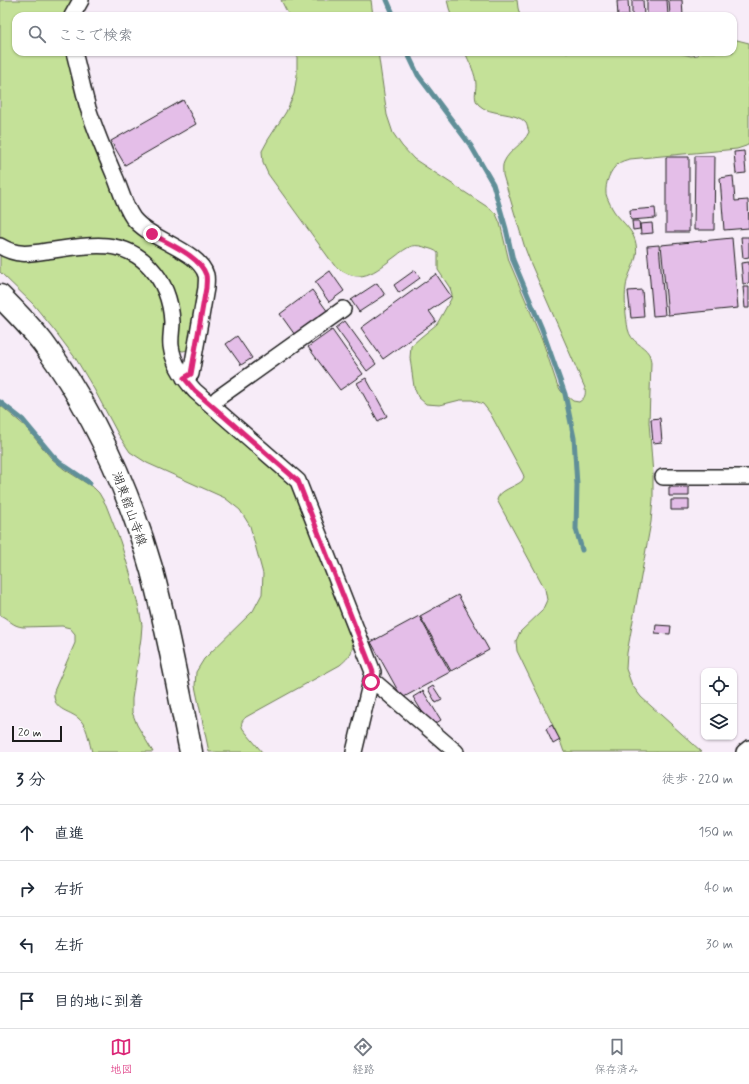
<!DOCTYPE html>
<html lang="ja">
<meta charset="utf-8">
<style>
body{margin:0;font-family:Mynerve,"Klee One",sans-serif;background:#f2f2f3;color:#1f2937}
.controls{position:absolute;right:12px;bottom:12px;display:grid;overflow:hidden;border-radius:8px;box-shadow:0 1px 3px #0004}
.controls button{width:36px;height:36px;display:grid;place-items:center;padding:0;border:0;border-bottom:1px solid #e0e1e3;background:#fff;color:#1f2937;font:20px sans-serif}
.scale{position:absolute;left:12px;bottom:10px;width:50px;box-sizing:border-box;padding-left:4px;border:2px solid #1c1c1c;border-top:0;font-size:11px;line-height:14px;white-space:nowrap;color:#1c1c1c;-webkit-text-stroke:3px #fff;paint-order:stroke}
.stop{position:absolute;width:12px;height:12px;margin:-9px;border:3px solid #db2777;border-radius:50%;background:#fff}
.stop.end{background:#db2777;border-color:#fff;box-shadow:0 1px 4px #0008}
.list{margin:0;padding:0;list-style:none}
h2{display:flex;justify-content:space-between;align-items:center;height:52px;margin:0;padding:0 16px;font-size:17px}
h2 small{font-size:13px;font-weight:400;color:#747a83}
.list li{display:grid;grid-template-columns:26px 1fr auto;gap:12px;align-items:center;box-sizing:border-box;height:56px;padding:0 16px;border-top:1px solid #e0e1e3}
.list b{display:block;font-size:15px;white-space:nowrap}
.list em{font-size:13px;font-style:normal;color:#747a83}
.icon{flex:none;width:22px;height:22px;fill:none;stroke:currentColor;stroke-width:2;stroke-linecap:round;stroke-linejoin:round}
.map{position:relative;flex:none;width:749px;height:752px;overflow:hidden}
.search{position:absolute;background:#fff;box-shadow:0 1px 3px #0004;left:12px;right:12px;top:12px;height:44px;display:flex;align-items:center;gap:10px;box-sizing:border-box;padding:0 14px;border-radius:12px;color:#747a83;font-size:15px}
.sheet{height:276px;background:#fff}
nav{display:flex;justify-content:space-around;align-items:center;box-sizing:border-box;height:56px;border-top:1px solid #e0e1e3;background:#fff;font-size:11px;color:#747a83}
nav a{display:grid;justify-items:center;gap:2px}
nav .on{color:#db2777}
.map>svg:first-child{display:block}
</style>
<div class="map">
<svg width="749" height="752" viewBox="0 0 749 752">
<rect width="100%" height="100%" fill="#f7ecf8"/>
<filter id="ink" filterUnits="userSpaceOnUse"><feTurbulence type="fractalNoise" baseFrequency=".025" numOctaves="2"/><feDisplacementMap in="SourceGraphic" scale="8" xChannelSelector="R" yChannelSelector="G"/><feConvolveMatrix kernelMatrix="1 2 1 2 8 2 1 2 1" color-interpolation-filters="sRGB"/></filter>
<g filter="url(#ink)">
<path fill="#c4e198" stroke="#707e5a" d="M 0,0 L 74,0 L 65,16 L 16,16 L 16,52 L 68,52 L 121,208 L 189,262 C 198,271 200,275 200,287 L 190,346 L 187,350 L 183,351 L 179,350 L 178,346 L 172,289 L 107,239 L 90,238 L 24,248 L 11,245 L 0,238 Z
M 281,0 L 371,0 L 373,16 L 289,16 Z
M 447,0 L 517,0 L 518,8 L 520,16 L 451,16 Z
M 733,39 L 749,43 L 749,144 L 746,146 L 737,149 L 630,159 C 626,160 621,161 618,164 C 610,170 605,183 606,194 C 607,198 610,204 612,208 C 618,219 631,227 635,240 C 641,260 628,269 626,287 C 624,298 626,318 628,329 C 631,343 643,344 649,354 C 650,357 651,360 651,363 L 649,422 L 653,475 L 653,499 L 651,522 L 627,653 L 626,669 L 632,685 L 641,697 L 702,752 L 564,752 L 559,738 L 517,651 L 516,641 L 520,632 L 542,611 L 547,600 L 545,589 L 497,500 C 499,490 515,487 522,481 L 524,477 L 523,474 L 490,413 L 483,404 L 472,400 L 460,400 L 440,405 L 426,404 L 418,397 L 414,387 L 410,358 L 411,346 L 421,337 L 437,324 L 451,299 L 452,294 L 450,288 L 438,270 L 438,253 C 435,250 431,249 427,248 C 422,246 417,245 412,246 C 406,248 401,252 396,256 C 374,272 360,287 334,265 L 268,174 L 263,163 L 262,151 L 268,140 L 286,112 L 294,94 L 297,75 L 297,52 L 378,52 L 387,115 L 393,133 L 402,146 L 414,159 L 489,208 L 496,214 L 500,223 L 509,261 L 542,339 L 557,384 L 561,391 L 568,397 L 573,401 L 579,402 C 585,398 586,395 585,388 L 531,264 L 525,248 L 503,175 C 503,171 502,165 504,162 C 509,150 523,145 529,132 C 528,129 527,125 526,123 C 516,111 490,116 479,105 C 473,99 476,92 476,85 C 476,74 469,62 465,52 L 675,52 L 691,56 L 698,55 L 701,52 L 733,52 Z
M 90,251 L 119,255 L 133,261 L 144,270 L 154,281 L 165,308 L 165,348 L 291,485 L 298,498 L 351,634 C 354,650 353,654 340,665 L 246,717 C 242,721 240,723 243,729 L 262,752 L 209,752 L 195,686 L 196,672 L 204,659 L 253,611 L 262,594 L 263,574 L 250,526 L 240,510 L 225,498 L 147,463 L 130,452 L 118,434 L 94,389 L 76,359 L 55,331 L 33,304 L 0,272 L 0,253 Z
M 0,405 L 25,426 L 51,458 L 64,469 L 94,488 L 99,493 L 106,505 L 120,541 L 131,576 L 139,609 L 142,625 L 141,638 L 132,699 L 132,712 L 137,725 L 153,752 L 92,752 C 89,742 88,730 82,722 C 72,709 52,713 54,691 L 75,643 L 75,634 L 70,628 L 62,626 L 23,627 C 12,626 9,619 0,615 Z"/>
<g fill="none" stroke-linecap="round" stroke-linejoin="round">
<path stroke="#608f98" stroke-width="5" d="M 387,0 L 394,16
M 407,52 L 418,75 L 471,146 L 493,184 L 506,229 L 513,260 L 542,329 L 565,394 L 574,438 L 577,485 L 576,529 L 582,550
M 0,402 L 23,420 L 53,456 L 59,462 L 90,483"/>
</g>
<path fill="#e4bee8" stroke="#1c1c1c" d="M 628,0 L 629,16 L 618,16 L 617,1 Z
M 632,0 L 643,0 L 644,16 L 632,16 Z
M 647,0 L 667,0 L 668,16 L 647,16 Z
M 669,0 L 682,0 L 683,16 L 670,16 Z
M 183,100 L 196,124 L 125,165 L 111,141 Z
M 744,151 L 746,173 L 736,174 L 734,152 Z
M 695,156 L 715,156 L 714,230 L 694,230 Z
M 666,157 L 689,157 L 689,232 L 666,232 Z
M 733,176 L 735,201 L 748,200 L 749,228 L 724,230 L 720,178 Z
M 655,208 L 656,218 L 631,220 L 630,210 Z
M 632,221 L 639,221 L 640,229 L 633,230 Z
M 652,223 L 653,233 L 641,234 L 640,224 Z
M 741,237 L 749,237 L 749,257 L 743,258 Z
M 732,238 L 738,308 L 668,315 L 661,245 Z
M 659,245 L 665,315 L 653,316 L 647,246 Z
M 749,262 L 749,283 L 743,284 L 741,263 Z
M 415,270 L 420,278 L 399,293 L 394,285 Z
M 330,271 L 344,291 L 329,302 L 315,282 Z
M 436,274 L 451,296 L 429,311 L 436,321 L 383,359 L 361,328 Z
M 377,283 L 385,295 L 359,312 L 351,300 Z
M 743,287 L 749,287 L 749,308 L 745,308 Z
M 312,290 L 328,312 L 295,335 L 280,314 Z
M 642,290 L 644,317 L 631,318 L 628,291 Z
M 345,321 L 376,364 L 367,371 L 336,328 Z
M 332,330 L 363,374 L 340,390 L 308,347 Z
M 237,336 L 252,358 L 241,365 L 226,344 Z
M 366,378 L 387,416 L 378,421 L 357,383 Z
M 660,418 L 662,442 L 653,443 L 651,419 Z
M 669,487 L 689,487 L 689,496 L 669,496 Z
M 671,500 L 689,500 L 689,510 L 671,510 Z
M 458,595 L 489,650 L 451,671 L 420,616 Z
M 419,616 L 450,672 L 402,698 L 371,642 Z
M 656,625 L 671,626 L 670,634 L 655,633 Z
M 433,686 L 442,700 L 436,703 L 428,689 Z
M 423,691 L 441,720 L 433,725 L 430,720 L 428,721 L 413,697 Z
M 552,725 L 560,740 L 553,744 L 546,729 Z"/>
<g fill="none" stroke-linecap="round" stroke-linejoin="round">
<defs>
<path id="minor" d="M 72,16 L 81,0
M 74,52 C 79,71 83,90 88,108 C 96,132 106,156 116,179 C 121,192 125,207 133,218 C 151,241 199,250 206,275 C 207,279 206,284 206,288 L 191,374 L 184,378
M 0,246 C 17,256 28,254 47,251 C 83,246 122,236 150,267 C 164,282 171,301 172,322 C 172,330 170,338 171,346 C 173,362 184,379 195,391 L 298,481 L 373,672 L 354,752
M 212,406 L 218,398 L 343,309
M 663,477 L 749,477
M 371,682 L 377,684 L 456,752
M 744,752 L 749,748"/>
<path id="secondary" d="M 0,296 C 15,311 30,326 43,343 C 93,410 129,491 152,571 C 168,631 179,692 191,752"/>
</defs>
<use href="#minor" stroke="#1c1c1c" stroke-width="18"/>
<use href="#secondary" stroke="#1c1c1c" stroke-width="25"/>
<use href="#minor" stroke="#fff" stroke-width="15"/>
<use href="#secondary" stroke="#fff" stroke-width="22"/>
</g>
</g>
<g fill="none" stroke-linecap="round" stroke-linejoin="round" filter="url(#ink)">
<path stroke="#db2777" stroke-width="5" d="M 152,234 C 169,244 200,256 206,275 C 207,279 206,284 206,288 L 191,374 L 184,378 L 195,391 L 298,481 L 373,672 L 371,682"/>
</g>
<g text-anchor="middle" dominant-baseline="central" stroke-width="4" stroke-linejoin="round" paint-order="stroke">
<g font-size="13" fill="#1c1c1c" stroke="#fff">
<text transform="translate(129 509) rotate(70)">湖東舘山寺線</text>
</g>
</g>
</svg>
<div class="controls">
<button><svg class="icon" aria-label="locate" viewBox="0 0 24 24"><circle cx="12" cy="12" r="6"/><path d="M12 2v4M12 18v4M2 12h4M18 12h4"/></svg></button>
<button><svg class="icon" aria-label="layers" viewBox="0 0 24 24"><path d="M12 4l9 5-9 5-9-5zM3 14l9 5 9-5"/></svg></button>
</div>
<div class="scale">20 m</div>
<div class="stop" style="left:371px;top:682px"></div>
<div class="stop end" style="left:152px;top:234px"></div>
<div class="search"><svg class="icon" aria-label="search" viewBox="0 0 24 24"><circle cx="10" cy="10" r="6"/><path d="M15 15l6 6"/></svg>ここで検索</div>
</div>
<section class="sheet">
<h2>3 分<small>徒歩 · 220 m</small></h2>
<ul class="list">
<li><svg class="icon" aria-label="ahead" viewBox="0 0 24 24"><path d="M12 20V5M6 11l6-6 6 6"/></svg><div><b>直進</b></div><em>150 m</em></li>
<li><svg class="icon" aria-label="right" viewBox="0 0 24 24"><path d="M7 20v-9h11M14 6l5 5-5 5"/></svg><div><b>右折</b></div><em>40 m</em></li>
<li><svg class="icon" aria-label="left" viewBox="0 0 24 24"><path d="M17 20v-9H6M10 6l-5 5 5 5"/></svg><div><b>左折</b></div><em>30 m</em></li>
<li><svg class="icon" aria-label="arrive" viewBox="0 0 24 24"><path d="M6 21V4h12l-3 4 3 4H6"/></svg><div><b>目的地に到着</b></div></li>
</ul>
</section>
<nav>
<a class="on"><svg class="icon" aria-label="map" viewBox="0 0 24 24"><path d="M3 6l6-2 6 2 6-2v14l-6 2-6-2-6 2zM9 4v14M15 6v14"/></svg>地図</a>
<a><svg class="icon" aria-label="directions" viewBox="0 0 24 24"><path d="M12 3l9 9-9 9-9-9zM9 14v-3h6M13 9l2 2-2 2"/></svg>経路</a>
<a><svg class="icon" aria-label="saved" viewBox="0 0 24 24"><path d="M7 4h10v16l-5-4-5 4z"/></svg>保存済み</a>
</nav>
